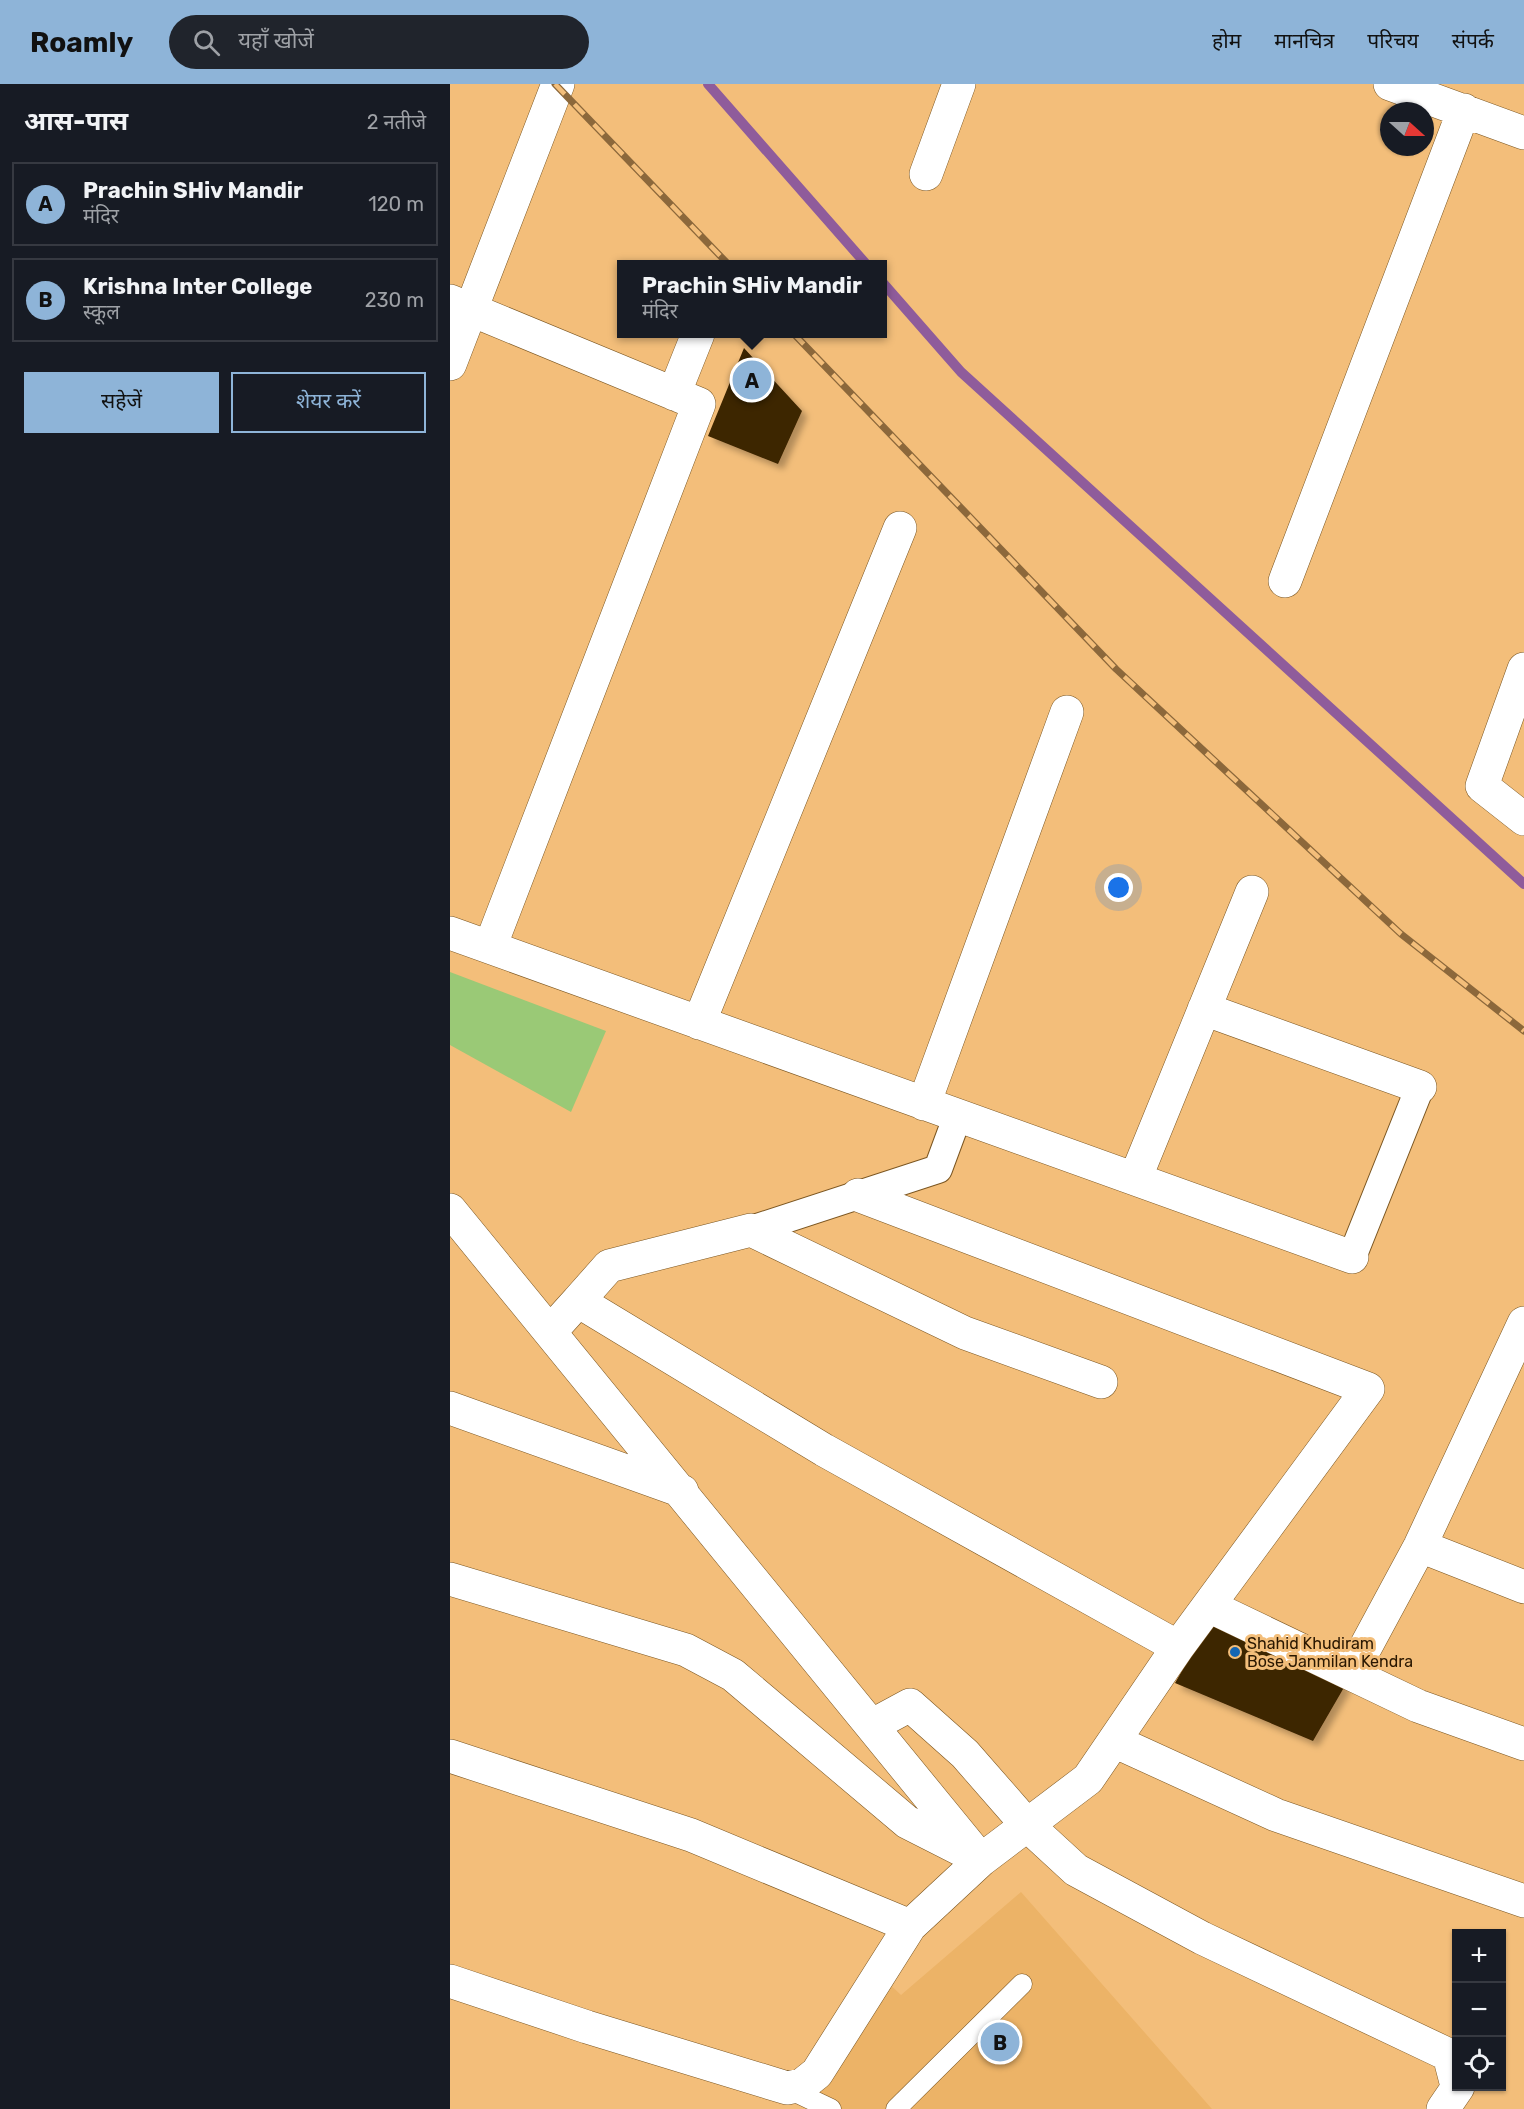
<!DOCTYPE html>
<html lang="hi">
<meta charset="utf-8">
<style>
body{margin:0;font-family:Rubik,"Noto Sans Devanagari",sans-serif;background:#20242c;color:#f1f3f6}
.controls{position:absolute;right:18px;bottom:18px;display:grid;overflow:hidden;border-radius:0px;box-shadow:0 2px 4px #0004}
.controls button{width:54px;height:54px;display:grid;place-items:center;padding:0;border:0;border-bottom:2px solid #363941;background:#171b24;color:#f1f3f6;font:30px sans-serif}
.compass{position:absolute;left:930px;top:18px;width:54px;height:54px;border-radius:50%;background:#171b24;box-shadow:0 2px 4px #0004;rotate:111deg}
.you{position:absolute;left:669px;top:804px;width:21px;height:21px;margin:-15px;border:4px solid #fff;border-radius:50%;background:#1a73e8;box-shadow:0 0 0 9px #1a73e833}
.badge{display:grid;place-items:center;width:39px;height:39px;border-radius:50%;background:#8eb4d8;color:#111;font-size:20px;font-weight:700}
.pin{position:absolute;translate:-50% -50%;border:3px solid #fff;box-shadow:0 2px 6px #0006}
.popup{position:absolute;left:167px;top:176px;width:270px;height:78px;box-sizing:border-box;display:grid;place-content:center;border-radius:0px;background:#171b24;filter:drop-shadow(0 2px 4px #0005);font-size:20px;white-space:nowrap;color:#9ea1a6}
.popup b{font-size:22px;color:#f1f3f6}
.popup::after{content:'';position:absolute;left:50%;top:100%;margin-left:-12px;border:12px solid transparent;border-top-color:#171b24}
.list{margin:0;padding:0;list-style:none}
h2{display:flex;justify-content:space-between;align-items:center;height:78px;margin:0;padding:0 24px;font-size:26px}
h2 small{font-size:20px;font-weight:400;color:#9ea1a6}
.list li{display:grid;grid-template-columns:39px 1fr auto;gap:18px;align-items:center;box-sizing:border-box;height:84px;margin:0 12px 12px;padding:0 12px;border:2px solid #363941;border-radius:0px}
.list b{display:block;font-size:22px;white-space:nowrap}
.list p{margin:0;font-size:20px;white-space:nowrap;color:#9ea1a6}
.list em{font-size:20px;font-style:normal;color:#9ea1a6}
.actions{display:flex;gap:12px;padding:18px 24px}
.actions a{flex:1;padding:14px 0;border:2px solid #8eb4d8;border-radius:0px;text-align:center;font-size:21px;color:#8eb4d8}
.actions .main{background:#8eb4d8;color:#111}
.icon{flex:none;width:33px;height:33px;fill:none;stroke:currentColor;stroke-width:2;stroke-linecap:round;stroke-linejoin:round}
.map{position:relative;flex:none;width:1074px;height:2025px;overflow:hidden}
header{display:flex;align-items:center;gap:36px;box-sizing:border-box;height:84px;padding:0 30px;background:#8eb4d8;color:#111}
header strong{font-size:28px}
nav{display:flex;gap:33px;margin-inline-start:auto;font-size:21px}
.search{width:420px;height:54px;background:#20242c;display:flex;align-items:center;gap:15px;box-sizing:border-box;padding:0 21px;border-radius:33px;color:#9ea1a6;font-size:22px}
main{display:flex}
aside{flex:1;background:#171b24}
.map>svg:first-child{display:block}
</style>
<header>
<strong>Roamly</strong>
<div class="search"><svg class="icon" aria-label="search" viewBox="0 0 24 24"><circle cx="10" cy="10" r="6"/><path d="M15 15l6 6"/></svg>यहाँ खोजें</div>
<nav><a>होम</a><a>मानचित्र</a><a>परिचय</a><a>संपर्क</a></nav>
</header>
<main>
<aside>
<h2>आस-पास<small>2 नतीजे</small></h2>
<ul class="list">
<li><span class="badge">A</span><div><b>Prachin SHiv Mandir</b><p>मंदिर</p></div><em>120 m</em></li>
<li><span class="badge">B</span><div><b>Krishna Inter College</b><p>स्कूल</p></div><em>230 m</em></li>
</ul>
<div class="actions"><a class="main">सहेजें</a><a>शेयर करें</a></div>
</aside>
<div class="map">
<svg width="1074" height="2025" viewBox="0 0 1074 2025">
<defs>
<filter id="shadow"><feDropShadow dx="5.5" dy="5.5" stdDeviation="3" flood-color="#0004"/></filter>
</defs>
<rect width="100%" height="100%" fill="#f3be7a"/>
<path fill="#ecb367" d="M 571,1808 L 762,2025 L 358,2025 L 434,1895 L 451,1911 Z"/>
<path fill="#9ac976" d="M 0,888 L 156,947 L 121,1028 L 0,961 Z"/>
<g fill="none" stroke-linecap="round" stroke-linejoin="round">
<path stroke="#8f5c9b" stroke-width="10" d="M 258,0 L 416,180
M 433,199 L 511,288 L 1074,800"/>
</g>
<path fill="#3d2500" filter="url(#shadow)" d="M 294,264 L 352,327 L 328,380 L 258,352 Z
M 760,1538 L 896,1600 L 863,1657 L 725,1599 Z"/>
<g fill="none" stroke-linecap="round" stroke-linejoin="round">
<defs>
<path id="service" d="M 337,2004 L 381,2025
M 446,2025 L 572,1900"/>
<path id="pedestrian" d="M 301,1146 L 488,1085 L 508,1031
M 902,1173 L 970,1003"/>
<path id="minor" d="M 940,0 L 1074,49
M 476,90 L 509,0
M 0,217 L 249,320 L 40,863
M 0,280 L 108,0
M 224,310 L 248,250
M 835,497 L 1014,26
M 1074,585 L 1032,702 L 1074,735
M 0,849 L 902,1173
M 754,925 L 970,1003
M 249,939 L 450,444
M 474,1020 L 617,628
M 685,1095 L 802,808
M 0,1126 L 531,1776
M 128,1217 L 159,1182 L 301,1146 L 515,1249 L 651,1298
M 100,1248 L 128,1217 L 374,1366 L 728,1563
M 0,1324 L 232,1407
M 970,1462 L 1074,1503
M 0,1495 L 236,1566 L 283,1591 L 457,1738 L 520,1770
M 759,1522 L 968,1622 L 1074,1660
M 901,1590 L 970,1462 L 1074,1239
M 423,1641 L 460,1621 L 515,1670 L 577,1741 L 626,1786 L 752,1854 L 999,1971 L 1006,1998
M 664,1657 L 826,1731 L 1074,1817
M 0,1672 L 241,1751 L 460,1842
M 0,1897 L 137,1943 L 337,2004 L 352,2001 L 367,1989 L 460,1842 L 531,1776 L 638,1695 L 728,1563 L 918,1305 L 408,1111
M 993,2025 L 1008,2003"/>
</defs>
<use href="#service" stroke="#7b5621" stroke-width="21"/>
<use href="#pedestrian" stroke="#7b5621" stroke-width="30"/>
<use href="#minor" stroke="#7b5621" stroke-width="34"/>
<use href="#service" stroke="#fff" stroke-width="20"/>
<use href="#pedestrian" stroke="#fff" stroke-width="28"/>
<use href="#minor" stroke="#fff" stroke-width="33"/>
<defs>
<path id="rail" d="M 105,0 L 278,180
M 344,250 L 666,585 L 951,850 L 1074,947"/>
</defs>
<use href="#rail" stroke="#8c683b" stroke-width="7"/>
<use href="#rail" stroke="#f3be7a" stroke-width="4.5" stroke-dasharray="14" stroke-linecap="butt"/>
</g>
<circle fill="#1466b4" stroke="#f3be7a" stroke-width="2" cx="785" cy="1568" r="6"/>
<g text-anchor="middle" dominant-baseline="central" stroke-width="6" stroke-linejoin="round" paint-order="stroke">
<g font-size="16" fill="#2a1700" stroke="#f3be7a" text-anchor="start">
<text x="797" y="1559">Shahid Khudiram<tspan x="797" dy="18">Bose Janmilan Kendra</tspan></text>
</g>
</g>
</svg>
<div class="controls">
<button>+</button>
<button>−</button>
<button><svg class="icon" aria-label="locate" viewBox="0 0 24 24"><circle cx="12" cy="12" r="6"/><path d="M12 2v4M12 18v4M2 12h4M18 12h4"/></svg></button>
</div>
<svg class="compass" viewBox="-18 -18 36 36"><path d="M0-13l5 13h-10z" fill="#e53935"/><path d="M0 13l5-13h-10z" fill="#9ea1a6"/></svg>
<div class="you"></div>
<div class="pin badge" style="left:302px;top:296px">A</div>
<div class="popup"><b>Prachin SHiv Mandir</b>मंदिर</div>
<div class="pin badge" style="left:550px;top:1958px">B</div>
</div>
</main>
